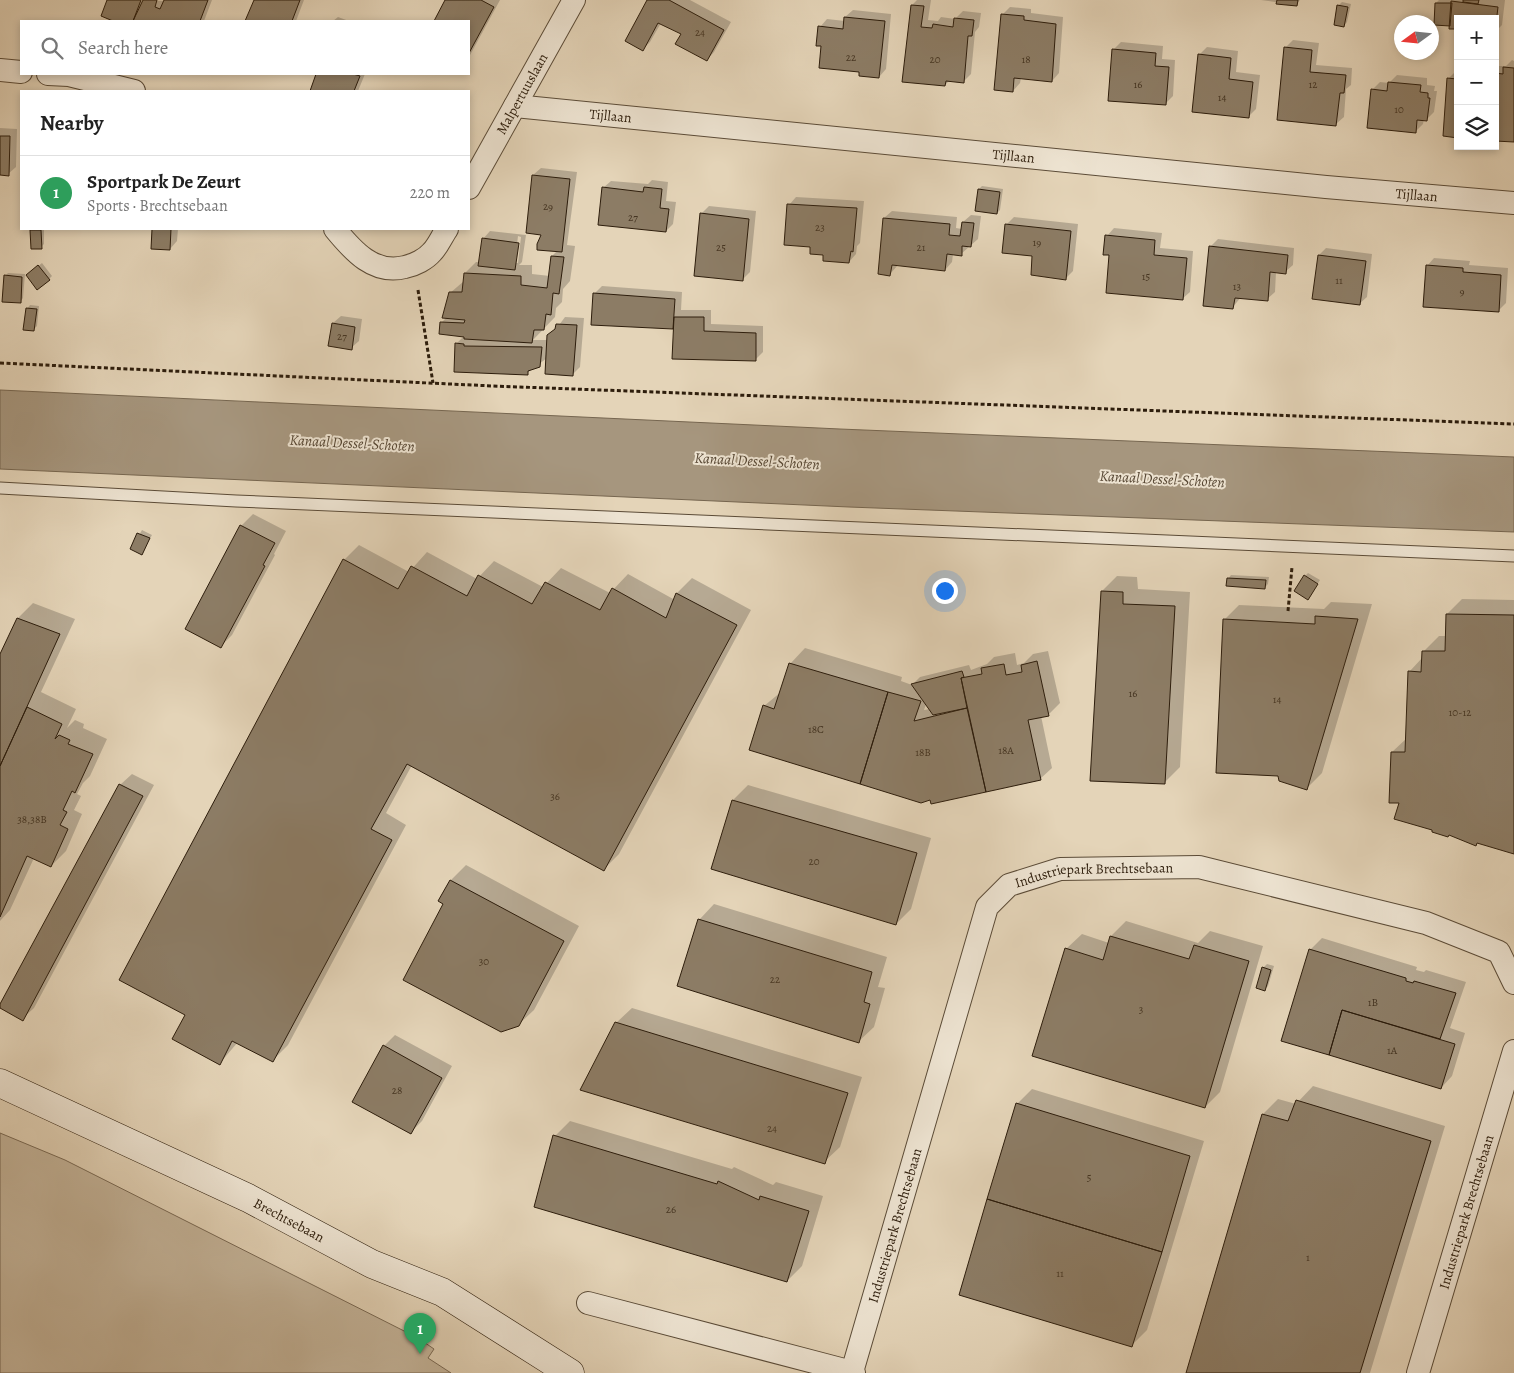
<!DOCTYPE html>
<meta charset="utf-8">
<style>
body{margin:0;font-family:Alegreya,serif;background:#f2f2f2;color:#222}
.controls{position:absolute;right:15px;top:15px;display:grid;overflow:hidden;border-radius:0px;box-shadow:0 2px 8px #0003}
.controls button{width:45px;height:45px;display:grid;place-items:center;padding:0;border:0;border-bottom:1px solid #e0e0e0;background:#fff;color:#222;font:25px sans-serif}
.compass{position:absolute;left:1394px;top:15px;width:45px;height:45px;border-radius:50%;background:#fff;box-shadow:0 2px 8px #0003;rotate:255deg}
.you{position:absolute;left:944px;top:590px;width:18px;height:18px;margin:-12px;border:4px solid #fff;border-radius:50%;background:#1a73e8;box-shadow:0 0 0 8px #1a73e833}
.badge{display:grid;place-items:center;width:32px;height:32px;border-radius:50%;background:#7c3aed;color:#fff;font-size:16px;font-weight:700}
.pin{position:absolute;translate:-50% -41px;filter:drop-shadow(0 1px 2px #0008)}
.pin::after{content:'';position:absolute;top:26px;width:18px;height:15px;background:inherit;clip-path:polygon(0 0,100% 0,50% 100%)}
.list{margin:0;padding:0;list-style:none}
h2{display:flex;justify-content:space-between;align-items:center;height:65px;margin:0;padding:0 20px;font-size:21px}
h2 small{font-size:16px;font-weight:400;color:#767676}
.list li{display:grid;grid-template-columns:32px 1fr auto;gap:15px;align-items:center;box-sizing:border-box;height:75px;padding:0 20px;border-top:1px solid #e0e0e0}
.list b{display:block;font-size:19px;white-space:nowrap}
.list p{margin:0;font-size:16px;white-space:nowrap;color:#767676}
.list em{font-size:16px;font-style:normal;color:#767676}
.icon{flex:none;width:28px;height:28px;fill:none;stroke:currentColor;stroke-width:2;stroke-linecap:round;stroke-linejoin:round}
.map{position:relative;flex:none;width:1514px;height:1373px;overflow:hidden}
.search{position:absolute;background:#fff;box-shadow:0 2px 8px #0003;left:20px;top:20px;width:450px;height:55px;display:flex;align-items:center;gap:12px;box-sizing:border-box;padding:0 18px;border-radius:0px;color:#767676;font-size:19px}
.panel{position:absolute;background:#fff;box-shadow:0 2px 8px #0003;left:20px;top:90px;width:450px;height:140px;border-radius:0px}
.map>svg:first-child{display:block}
</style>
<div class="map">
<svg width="1514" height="1373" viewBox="0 0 1514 1373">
<rect width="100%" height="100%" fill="#e4d4b8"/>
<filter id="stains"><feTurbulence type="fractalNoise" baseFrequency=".004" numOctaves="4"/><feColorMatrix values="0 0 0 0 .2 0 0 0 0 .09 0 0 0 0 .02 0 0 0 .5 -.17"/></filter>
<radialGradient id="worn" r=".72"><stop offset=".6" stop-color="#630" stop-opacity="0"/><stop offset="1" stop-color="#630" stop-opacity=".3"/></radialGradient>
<path fill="#c5b59b" stroke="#796954" d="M 0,1133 L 65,1160 L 418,1338 L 434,1349 L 428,1358 L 451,1373 L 0,1373 Z"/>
<path fill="#a6967e" stroke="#766650" d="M 0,390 L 840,429 L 1514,457 L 1514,532 L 849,507 L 0,469 Z"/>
<path fill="#0003" fill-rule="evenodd" d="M 108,0 L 165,1 L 212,0 L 204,21 L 116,21 L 102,15 Z
M 255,0 L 304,0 L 296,21 L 247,21 Z
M 446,0 L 500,0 L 469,57 L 469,21 L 436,20 Z
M 649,0 L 690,0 L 731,22 L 714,52 L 707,60 L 682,33 L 661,23 L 650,42 L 643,49 Z
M 917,0 L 931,0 L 928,20 L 938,21 L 941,17 L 955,19 L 963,11 L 981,13 L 979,27 L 975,32 L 971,74 L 963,82 L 950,80 L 945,85 L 912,5 Z
M 1261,0 L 1300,0 L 1296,5 Z
M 1439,0 L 1505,0 L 1502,25 L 1495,32 L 1495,19 L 1436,3 Z
M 1342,2 L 1351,4 L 1347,22 L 1344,26 L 1338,6 Z
M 1010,7 L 1031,9 L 1031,13 L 1063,17 L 1059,73 L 1052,81 L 1021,78 L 1020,83 L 1013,91 L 1002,15 Z
M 853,10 L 891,14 L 886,69 L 879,77 L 823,45 L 820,27 L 827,19 L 845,21 L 845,17 Z
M 338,17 L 349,21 L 333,21 Z
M 1293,40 L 1319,43 L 1316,65 L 1352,68 L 1351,85 L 1346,89 L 1344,117 L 1336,124 L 1285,48 Z
M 1121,42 L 1163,46 L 1162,59 L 1175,60 L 1173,96 L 1165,104 L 1113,50 Z
M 1207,47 L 1238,51 L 1236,72 L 1260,75 L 1256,109 L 1248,117 L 1199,55 Z
M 1512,60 L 1514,61 L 1514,141 L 1495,139 L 1495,66 L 1506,66 Z
M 1456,71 L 1458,71 L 1458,136 L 1448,79 Z
M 318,74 L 365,74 L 358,91 L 311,91 Z
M 1397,75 L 1427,78 L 1427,85 L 1435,86 L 1434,91 L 1437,91 L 1434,112 L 1427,119 L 1424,119 L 1423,124 L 1416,131 L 1372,90 L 1380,82 L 1389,83 Z
M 0,128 L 17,129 L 16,167 L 8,174 L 0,174 Z
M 541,168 L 577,172 L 567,245 L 575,246 L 570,281 L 563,289 L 562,302 L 556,308 L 555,317 L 533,340 L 548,340 L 565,317 L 584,318 L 580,367 L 572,375 L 547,358 L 527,373 L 456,344 L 465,335 L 441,323 L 447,317 L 450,293 L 464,281 L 465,273 L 476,262 L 480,262 L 483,239 L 490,231 L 526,235 L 522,262 L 519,265 L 532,265 L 532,274 L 550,276 L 552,256 L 558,250 L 543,234 L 533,175 ZM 518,236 L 521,237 L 518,263 L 515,263 Z
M 652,180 L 668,182 L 666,201 L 676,202 L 673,224 L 666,231 L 603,188 L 611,181 L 648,184 Z
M 982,186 L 1003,189 L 1000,210 L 997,213 L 979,189 Z
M 796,197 L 864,201 L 860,243 L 857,246 L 856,254 L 849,262 L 825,254 L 812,246 L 789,205 Z
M 709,206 L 756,211 L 750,272 L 742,280 L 701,214 Z
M 892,211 L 957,217 L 956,228 L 962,229 L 963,222 L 971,215 L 981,216 L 978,239 L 961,254 L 953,254 L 952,262 L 945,270 L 898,265 L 890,274 L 884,218 Z
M 1014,217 L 1078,224 L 1073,271 L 1066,278 L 1034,255 L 1006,225 Z
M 1114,228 L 1162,233 L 1160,248 L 1193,251 L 1190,292 L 1182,299 L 1111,254 L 1107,236 Z
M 34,229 L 44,229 L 44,244 L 41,247 L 32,231 Z
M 153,229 L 178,229 L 177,241 L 170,249 L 152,248 Z
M 1218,239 L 1294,248 L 1293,265 L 1285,272 L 1276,272 L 1275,292 L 1267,299 L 1241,297 L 1233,307 L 1210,247 Z
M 1326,248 L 1372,254 L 1367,297 L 1359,304 L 1319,255 Z
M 1434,258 L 1470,261 L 1469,265 L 1508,268 L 1506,303 L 1498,311 L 1427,266 Z
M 42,263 L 52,276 L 49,279 L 31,272 Z
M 8,273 L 25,274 L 23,298 L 20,302 L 5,276 Z
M 602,286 L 682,292 L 681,310 L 711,310 L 711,324 L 763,326 L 763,352 L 755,360 L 674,328 L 593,324 L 595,293 Z
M 30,305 L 39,306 L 37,326 L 33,330 L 27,309 Z
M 341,316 L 362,319 L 359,341 L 351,348 L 333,323 Z
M 253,514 L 286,531 L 274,554 L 275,555 L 232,635 L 221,646 L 186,628 L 241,526 Z
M 142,530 L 152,535 L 142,553 L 131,549 Z
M 359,545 L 409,572 L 427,552 L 477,579 L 494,561 L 543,587 L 561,568 L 610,593 L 628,574 L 675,600 L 677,593 L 692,578 L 751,610 L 619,854 L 604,869 L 412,765 L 386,813 L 406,825 L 288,1045 L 273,1060 L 238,1042 L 220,1063 L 187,1014 L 344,560 Z
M 1308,573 L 1320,580 L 1311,595 L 1305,576 Z
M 1231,575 L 1269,577 L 1268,584 L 1265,587 L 1228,579 Z
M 1117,576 L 1137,577 L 1138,589 L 1190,592 L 1180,767 L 1164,783 L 1102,591 Z
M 1462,599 L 1514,600 L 1514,852 L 1434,829 L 1400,801 L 1392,752 L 1407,738 L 1409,672 L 1423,657 L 1424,651 L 1439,636 L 1446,636 L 1447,614 Z
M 1331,602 L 1372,604 L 1322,773 L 1307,788 L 1224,620 L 1239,605 L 1324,609 Z
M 33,603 L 75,619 L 41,692 L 76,709 L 67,728 L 75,720 L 84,724 L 83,728 L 107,739 L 90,776 L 83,783 L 77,794 L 81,796 L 74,810 L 82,814 L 66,851 L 51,866 L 34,858 L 10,910 L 0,921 L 0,657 L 18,618 Z
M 805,648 L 902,677 L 901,681 L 912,685 L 920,677 L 969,665 L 971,670 L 987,664 L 994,657 L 1015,653 L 1017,665 L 1024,663 L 1033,654 L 1048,651 L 1060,703 L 1048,715 L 1041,716 L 1052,768 L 1040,779 L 932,803 L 931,799 L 764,706 L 781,692 L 790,664 ZM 926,704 L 930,709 L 924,710 Z
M 132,774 L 154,785 L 34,1008 L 22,1019 L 120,785 Z
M 748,785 L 931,838 L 911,909 L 896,924 L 733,800 Z
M 466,865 L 579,926 L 534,1010 L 518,1025 L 445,904 L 440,901 L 451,880 Z
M 714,904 L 887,957 L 878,987 L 885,988 L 874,1027 L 858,1042 L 699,920 Z
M 1126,921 L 1198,943 L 1210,931 L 1263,946 L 1220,1092 L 1205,1107 L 1066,949 L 1082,934 L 1109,943 L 1111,936 Z
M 1322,938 L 1417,967 L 1416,970 L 1424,972 L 1426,970 L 1466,982 L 1450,1028 L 1465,1033 L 1452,1076 L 1441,1088 L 1283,1040 L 1310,950 Z
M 1267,964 L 1274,966 L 1268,986 L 1264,990 L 1263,968 Z
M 632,1008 L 862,1077 L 840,1147 L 824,1162 L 616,1023 Z
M 395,1035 L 452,1066 L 422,1121 L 411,1132 L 384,1046 Z
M 1313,1086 L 1445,1126 L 1370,1373 L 1187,1373 L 1263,1114 L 1278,1099 L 1296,1104 Z
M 1032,1089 L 1204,1141 L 1147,1330 L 1132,1345 L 1017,1104 Z
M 570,1121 L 732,1169 L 734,1167 L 773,1185 L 776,1182 L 823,1196 L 802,1266 L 787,1281 L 555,1136 Z"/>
<path fill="#8c7c65" stroke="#2d1d0c" d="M 107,0 L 141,0 L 133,21 L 113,21 L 101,16 Z
M 143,0 L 157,0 L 155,7 L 160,9 L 164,0 L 208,0 L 200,21 L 133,21 Z
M 254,0 L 300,0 L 292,21 L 245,21 Z
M 445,0 L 481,0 L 494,7 L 469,53 L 469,21 L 434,21 Z
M 647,0 L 669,0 L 724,30 L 707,61 L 675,44 L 681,34 L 658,23 L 643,51 L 625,41 Z
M 1277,0 L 1298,0 L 1297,6 L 1276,4 Z
M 1463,0 L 1479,0 L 1478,4 L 1463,2 Z
M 1451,1 L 1498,7 L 1495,32 L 1495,19 L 1458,19 L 1458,29 L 1449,29 Z
M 1435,3 L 1452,3 L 1450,26 L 1434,25 Z
M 911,5 L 924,6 L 921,27 L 932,28 L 933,24 L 953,27 L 954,18 L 974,20 L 972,36 L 968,36 L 964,83 L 946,81 L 945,86 L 902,82 Z
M 1337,5 L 1348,7 L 1344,27 L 1334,25 Z
M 1001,14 L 1024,16 L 1024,20 L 1056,24 L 1052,82 L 1014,78 L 1013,92 L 994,90 Z
M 844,17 L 885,21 L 879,78 L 859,76 L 859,72 L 819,68 L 821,46 L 816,46 L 818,26 L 843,29 Z
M 1284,47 L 1312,50 L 1310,72 L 1346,75 L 1344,93 L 1340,93 L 1336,126 L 1277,120 Z
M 1112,49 L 1156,53 L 1155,66 L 1169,67 L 1166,105 L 1108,101 Z
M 1198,54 L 1231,58 L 1229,79 L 1253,82 L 1249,118 L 1192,112 Z
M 1503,67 L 1514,68 L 1514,142 L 1495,141 L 1495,73 L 1503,74 Z
M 316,74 L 353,74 L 360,76 L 354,91 L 310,91 Z
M 1457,76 L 1458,138 L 1443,136 L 1447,78 L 1457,79 Z
M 1388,82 L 1421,85 L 1420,92 L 1428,93 L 1428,98 L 1430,98 L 1427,121 L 1417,120 L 1416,133 L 1367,128 L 1371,89 L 1387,91 Z
M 0,136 L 10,136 L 9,176 L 0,175 Z
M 532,175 L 570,179 L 562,252 L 537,250 L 537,244 L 541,235 L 526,233 Z
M 602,187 L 643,192 L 644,187 L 662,189 L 660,208 L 669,209 L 666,232 L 598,225 Z
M 978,189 L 1000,192 L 997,214 L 975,211 Z
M 787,204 L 857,208 L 853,252 L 851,251 L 849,263 L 823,261 L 823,255 L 810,254 L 810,247 L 784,245 Z
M 700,213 L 749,219 L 743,281 L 694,276 Z
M 883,218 L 950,224 L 949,235 L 960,236 L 962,222 L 974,223 L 971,247 L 962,246 L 962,256 L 947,254 L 945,271 L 892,265 L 890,276 L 878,274 Z
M 1005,224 L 1071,231 L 1066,280 L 1031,275 L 1032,256 L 1002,253 Z
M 152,229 L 171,229 L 170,250 L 151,249 Z
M 30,230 L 41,230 L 42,249 L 31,249 Z
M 1105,235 L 1155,240 L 1154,255 L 1187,258 L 1183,300 L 1106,293 L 1109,255 L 1103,255 Z
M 482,238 L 519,243 L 515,270 L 478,266 Z
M 1209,246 L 1288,255 L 1286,274 L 1270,272 L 1268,301 L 1235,298 L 1233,309 L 1203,306 Z
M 1318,255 L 1366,261 L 1360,305 L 1312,299 Z
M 551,256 L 564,257 L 559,294 L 553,293 L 551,315 L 546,314 L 544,330 L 534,330 L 532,343 L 464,339 L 464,337 L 439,334 L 440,322 L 464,323 L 465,320 L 442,318 L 449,292 L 462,292 L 464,273 L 521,276 L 521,285 L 547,288 Z
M 38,265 L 50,280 L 37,290 L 26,275 Z
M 1426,265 L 1463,268 L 1463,272 L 1501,275 L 1499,312 L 1423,307 Z
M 4,275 L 22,277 L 21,303 L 2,302 Z
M 593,293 L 675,299 L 673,329 L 591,325 Z
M 26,308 L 37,309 L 34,331 L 23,330 Z
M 674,317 L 704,317 L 704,331 L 756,333 L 756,361 L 672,359 Z
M 332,323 L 355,327 L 352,350 L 328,346 Z
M 556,324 L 577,325 L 573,376 L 545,374 L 547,335 L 555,329 Z
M 455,343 L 464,344 L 464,346 L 542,347 L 540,367 L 528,371 L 528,375 L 454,372 Z
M 240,525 L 275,543 L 263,565 L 265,566 L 221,648 L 185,629 Z
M 137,533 L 150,538 L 142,555 L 130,549 Z
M 343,559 L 398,589 L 411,566 L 467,596 L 478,575 L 532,604 L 545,582 L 600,610 L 612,588 L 666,618 L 676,593 L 737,625 L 604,871 L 407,764 L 371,829 L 392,840 L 273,1062 L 232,1041 L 220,1065 L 172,1039 L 185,1015 L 119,980 Z
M 1304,575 L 1318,584 L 1308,600 L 1294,591 Z
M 1227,578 L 1266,580 L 1265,589 L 1226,586 Z
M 1101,591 L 1123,592 L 1123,604 L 1175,606 L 1165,784 L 1090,781 Z
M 1446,614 L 1514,615 L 1514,854 L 1477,843 L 1476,846 L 1449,835 L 1448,837 L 1432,832 L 1432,830 L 1394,819 L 1399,803 L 1389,803 L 1391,752 L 1405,752 L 1408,671 L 1421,672 L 1422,651 L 1445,651 Z
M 1315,616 L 1358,619 L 1307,790 L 1279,781 L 1278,776 L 1216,773 L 1223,619 L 1315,624 Z
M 17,618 L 60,634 L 0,766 L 0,654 Z
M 1037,661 L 1049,716 L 1028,720 L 1041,780 L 986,792 L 961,678 L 982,674 L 981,668 L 1004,664 L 1006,675 L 1022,672 L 1021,665 Z
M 789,663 L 888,692 L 860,784 L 749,750 L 763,705 L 774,709 Z
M 962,671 L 964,677 L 961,678 L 967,708 L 933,715 L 911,684 Z
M 888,692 L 921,701 L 914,721 L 967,708 L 986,792 L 931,804 L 930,800 L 921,803 L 860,784 Z
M 27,707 L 62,724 L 55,739 L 59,735 L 70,740 L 68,744 L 93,754 L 75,793 L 72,791 L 63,810 L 67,812 L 60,825 L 68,829 L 51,867 L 27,856 L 0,917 L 0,766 Z
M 119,784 L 143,796 L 23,1021 L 0,1008 L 0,1004 Z
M 732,800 L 917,853 L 896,925 L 711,869 Z
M 450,880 L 564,941 L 519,1026 L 501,1032 L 403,980 L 443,904 L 438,901 Z
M 698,919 L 872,972 L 864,1002 L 870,1004 L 859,1043 L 677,986 Z
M 1110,936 L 1189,959 L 1194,945 L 1249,961 L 1205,1108 L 1032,1056 L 1065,948 L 1103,960 Z
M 1309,949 L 1406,978 L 1406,981 L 1413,983 L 1414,981 L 1456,993 L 1440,1039 L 1342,1010 L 1329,1055 L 1281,1041 Z
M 1262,967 L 1271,970 L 1265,991 L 1256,988 Z
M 1342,1010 L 1455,1044 L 1441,1089 L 1329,1055 Z
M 615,1022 L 848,1093 L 825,1164 L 580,1090 Z
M 383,1045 L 442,1078 L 411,1134 L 352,1102 Z
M 1296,1100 L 1431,1141 L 1360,1373 L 1186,1373 L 1262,1114 L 1288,1121 Z
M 1016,1103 L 1190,1156 L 1162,1252 L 987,1199 Z
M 553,1135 L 717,1184 L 718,1181 L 759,1200 L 760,1196 L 809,1211 L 787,1282 L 534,1207 Z
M 987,1199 L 1162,1252 L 1132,1347 L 959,1295 Z"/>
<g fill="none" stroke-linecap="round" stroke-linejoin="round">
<defs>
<path id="service" d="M 0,488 L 236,501 L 1514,556"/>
<g id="minor">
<path d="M 0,70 L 21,72"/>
<path d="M 48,74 L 69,75 L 134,91"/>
<path id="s1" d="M 515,106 L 1326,187 L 1514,203"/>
<path id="s2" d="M 469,188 L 574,0"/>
<path d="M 335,229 C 353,251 374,275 405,267 C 415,265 426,259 432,252 C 438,246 442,236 447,229"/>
<path d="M 588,1303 L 852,1372"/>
<path id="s3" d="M 854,1373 L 852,1372 L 987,907 L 1009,885 L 1060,869 L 1199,867 L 1426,923 L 1499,952 L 1514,983"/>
<path id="s4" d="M 1418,1373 L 1514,1051"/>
</g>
<g id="secondary">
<path id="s5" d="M 0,1083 L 248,1198 L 372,1264 L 442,1292 L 570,1373"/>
</g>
</defs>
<use href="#service" stroke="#5b4b37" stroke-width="13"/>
<use href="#minor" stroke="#5b4b37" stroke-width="24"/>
<use href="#secondary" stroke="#2d1d0c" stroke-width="29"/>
<path stroke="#2d1d0c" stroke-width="3" stroke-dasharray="4 2.5" stroke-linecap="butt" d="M 418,290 L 433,383
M 0,363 L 493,386 L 1514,424
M 1288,611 L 1292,567"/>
<use href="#service" stroke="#ede3d1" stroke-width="11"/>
<use href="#minor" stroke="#ede3d1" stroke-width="22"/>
<use href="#secondary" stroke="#ede3d1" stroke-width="28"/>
</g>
<g text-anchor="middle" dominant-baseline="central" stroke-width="4" stroke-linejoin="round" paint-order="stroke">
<g font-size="11" fill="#453522">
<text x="700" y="32">24</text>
<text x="851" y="57">22</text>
<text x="935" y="59">20</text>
<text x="1026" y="59">18</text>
<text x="1138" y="84">16</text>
<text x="1313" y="84">12</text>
<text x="1222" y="97">14</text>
<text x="1399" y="109">10</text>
<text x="548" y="206">29</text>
<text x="633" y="217">27</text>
<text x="820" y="227">23</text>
<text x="1037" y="242">19</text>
<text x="721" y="247">25</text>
<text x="921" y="247">21</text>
<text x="1146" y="276">15</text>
<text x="1339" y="280">11</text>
<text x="1237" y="286">13</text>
<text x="1462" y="291">9</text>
<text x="342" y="336">27</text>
<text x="1133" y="693">16</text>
<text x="1277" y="699">14</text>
<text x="1460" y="712">10-12</text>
<text x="816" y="729">18C</text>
<text x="1006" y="750">18A</text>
<text x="923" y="752">18B</text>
<text x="555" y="796">36</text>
<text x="32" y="819">38,38B</text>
<text x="814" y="861">20</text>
<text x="484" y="961">30</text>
<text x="775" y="979">22</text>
<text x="1373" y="1002">1B</text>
<text x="1141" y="1009">3</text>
<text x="1392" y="1050">1A</text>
<text x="397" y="1090">28</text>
<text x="772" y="1128">24</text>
<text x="1089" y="1177">5</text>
<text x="671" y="1209">26</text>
<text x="1308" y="1257">1</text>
<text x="1060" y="1273">11</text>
</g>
<g font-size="14" fill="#2d1d0c" stroke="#ede3d1">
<text stroke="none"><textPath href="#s2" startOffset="108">Malpertuuslaan</textPath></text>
<text stroke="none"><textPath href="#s1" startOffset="96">Tijllaan</textPath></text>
<text stroke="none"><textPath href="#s1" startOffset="501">Tijllaan</textPath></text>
<text stroke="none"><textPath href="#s1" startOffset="906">Tijllaan</textPath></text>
<text stroke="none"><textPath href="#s3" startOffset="604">Industriepark Brechtsebaan</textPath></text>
<text stroke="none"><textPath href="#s4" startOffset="168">Industriepark Brechtsebaan</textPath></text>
<text stroke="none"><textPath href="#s5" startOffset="320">Brechtsebaan</textPath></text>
<text stroke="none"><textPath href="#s3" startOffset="155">Industriepark Brechtsebaan</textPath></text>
</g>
<g font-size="15" font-style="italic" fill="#574734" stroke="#ede3d1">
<text transform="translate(352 443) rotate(3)">Kanaal Dessel-Schoten</text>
<text transform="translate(757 461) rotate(3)">Kanaal Dessel-Schoten</text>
<text transform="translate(1162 479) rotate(3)">Kanaal Dessel-Schoten</text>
</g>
</g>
<rect width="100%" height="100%" filter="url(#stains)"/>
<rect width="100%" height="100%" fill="url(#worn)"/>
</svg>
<div class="controls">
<button>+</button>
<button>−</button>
<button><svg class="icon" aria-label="layers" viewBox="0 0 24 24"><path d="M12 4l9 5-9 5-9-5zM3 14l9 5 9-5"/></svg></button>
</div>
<svg class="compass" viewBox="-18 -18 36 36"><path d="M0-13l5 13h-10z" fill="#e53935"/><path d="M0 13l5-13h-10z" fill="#767676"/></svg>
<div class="you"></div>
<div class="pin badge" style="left:420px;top:1354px;background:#2e9e5b">1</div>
<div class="search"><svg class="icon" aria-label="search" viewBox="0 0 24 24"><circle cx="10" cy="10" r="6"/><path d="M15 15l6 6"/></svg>Search here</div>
<section class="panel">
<h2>Nearby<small></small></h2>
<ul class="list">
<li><span class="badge" style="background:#2e9e5b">1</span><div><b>Sportpark De Zeurt</b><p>Sports · Brechtsebaan</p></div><em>220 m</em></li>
</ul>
</section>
</div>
